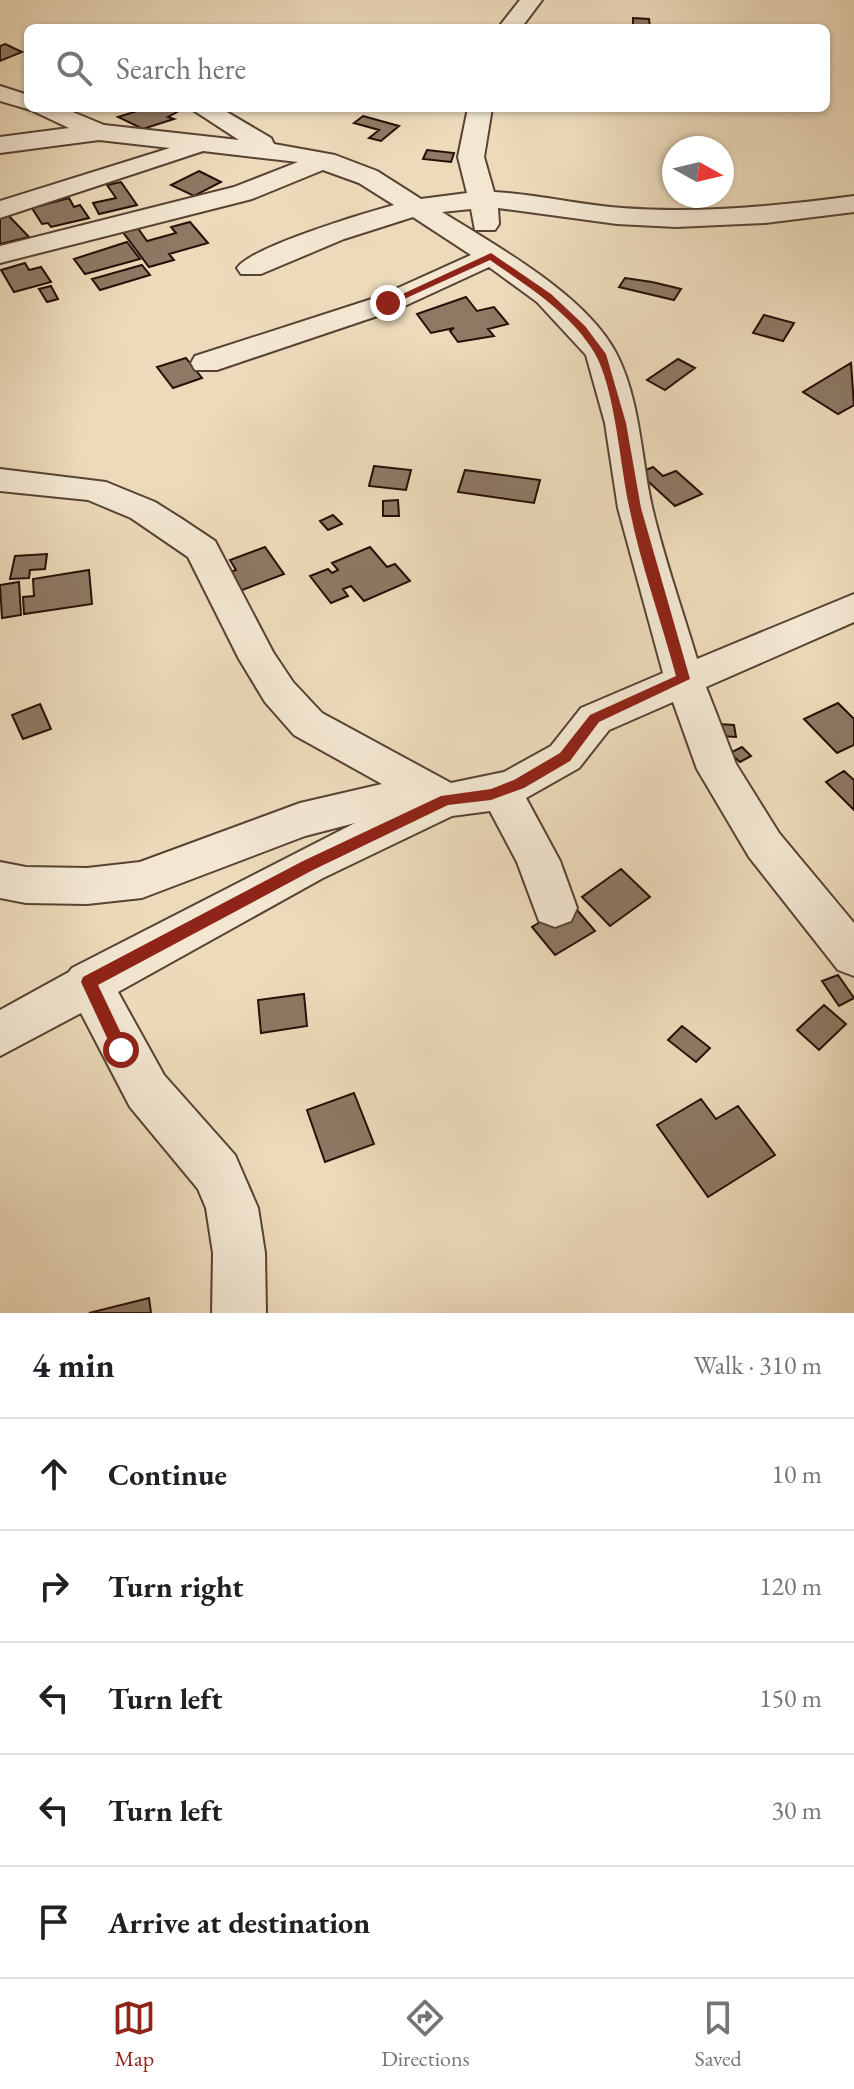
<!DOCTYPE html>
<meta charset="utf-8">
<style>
body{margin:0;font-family:"EB Garamond",serif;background:#f6f6f6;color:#202124}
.compass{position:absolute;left:662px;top:136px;width:72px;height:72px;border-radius:50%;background:#fff;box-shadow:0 2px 6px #0004;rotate:98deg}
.stop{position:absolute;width:24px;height:24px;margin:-18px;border:6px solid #8f2418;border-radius:50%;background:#fff}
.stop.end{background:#8f2418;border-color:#fff;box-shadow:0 2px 8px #0008}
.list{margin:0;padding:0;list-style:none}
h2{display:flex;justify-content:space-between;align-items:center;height:104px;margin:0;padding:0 32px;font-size:34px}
h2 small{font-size:26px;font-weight:400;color:#757577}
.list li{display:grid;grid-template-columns:52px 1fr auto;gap:24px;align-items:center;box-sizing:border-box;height:112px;padding:0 32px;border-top:2px solid #e0e0e0}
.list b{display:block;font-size:30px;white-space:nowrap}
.list em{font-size:26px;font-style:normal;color:#757577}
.icon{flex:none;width:44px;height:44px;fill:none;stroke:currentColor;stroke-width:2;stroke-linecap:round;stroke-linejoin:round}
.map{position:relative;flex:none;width:854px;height:1313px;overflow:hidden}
.search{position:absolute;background:#fff;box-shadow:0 2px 6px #0004;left:24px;right:24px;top:24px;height:88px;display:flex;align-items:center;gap:20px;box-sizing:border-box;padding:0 28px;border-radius:12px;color:#757577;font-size:30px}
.sheet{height:664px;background:#fff}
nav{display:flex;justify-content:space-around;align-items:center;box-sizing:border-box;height:112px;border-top:2px solid #e0e0e0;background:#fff;font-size:22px;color:#757577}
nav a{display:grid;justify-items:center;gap:4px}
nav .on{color:#8f2418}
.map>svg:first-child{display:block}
</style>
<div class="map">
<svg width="854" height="1313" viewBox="0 0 854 1313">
<rect width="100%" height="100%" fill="#ecdaba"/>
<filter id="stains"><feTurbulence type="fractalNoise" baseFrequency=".0025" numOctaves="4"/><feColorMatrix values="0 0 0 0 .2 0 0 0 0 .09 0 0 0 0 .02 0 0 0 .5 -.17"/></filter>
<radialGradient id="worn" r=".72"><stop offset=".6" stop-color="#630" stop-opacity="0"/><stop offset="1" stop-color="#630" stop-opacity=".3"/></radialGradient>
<path fill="#8d7964" stroke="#260f06" stroke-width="2" d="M 633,18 L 649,19 L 650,28 L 633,28 Z
M 5,44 L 22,52 L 0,61 L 0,46 Z
M 147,108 L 173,108 L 177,112 L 168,117 L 174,119 L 143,129 L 118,117 Z
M 363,116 L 399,126 L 381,141 L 369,138 L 379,130 L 354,123 Z
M 427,150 L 454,153 L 451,162 L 423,159 Z
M 199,171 L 221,182 L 194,196 L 171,185 Z
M 121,182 L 137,205 L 99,214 L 93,203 L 116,198 L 107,185 Z
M 69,198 L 74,207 L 80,205 L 89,218 L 51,227 L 48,223 L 42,224 L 32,208 Z
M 6,213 L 29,237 L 0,244 L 0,215 Z
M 190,222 L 208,243 L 169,254 L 174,260 L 149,267 L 122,231 L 137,227 L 147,241 L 176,233 L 171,227 Z
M 127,242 L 140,259 L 85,274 L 74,259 Z
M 25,263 L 29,270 L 41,267 L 51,282 L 14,292 L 1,270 Z
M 142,265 L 150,275 L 100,290 L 92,279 Z
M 625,278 L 652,282 L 681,289 L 674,300 L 619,287 Z
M 51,286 L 58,299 L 47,302 L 39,289 Z
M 466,297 L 477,311 L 494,307 L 508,324 L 488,329 L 494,336 L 458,342 L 450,331 L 454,328 L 431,333 L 417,314 Z
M 764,315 L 794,323 L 783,341 L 753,333 Z
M 186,358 L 202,378 L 173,388 L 157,367 Z
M 678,359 L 695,368 L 665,390 L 647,380 Z
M 851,363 L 854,405 L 838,414 L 803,392 Z
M 374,466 L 411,470 L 406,490 L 369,486 Z
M 653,467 L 663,476 L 676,471 L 702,494 L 675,506 L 639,473 Z
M 465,470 L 540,480 L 534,503 L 458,492 Z
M 398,500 L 399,516 L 383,516 L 383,501 Z
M 333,515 L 342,524 L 328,530 L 320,521 Z
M 265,547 L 284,574 L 237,592 L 225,574 L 236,570 L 230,560 Z
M 370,547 L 387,567 L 395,564 L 410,581 L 364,601 L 351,586 L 343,589 L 348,596 L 331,603 L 310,576 L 328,569 L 332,573 L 338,570 L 332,563 Z
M 47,554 L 45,569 L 30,570 L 29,578 L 10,579 L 15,556 Z
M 89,570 L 92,604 L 24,614 L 23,597 L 34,596 L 33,579 Z
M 19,582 L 21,615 L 2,618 L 0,585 Z
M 838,703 L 854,719 L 854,745 L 837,753 L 804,719 Z
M 40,704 L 51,729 L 23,739 L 12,715 Z
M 718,724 L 734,725 L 736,737 L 719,736 Z
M 742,747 L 751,756 L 740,762 L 730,753 Z
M 844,771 L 854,780 L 854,810 L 826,782 Z
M 621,869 L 650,897 L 610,926 L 582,897 Z
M 571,903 L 595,931 L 555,955 L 532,927 Z
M 838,975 L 854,998 L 839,1006 L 822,981 Z
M 304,994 L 307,1026 L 261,1033 L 258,1000 Z
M 824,1005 L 846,1024 L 819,1050 L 797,1030 Z
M 682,1026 L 710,1048 L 696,1062 L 668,1040 Z
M 354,1093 L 374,1144 L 325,1162 L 307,1110 Z
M 701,1099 L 716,1119 L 738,1106 L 775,1155 L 708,1197 L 657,1125 Z
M 149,1298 L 151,1313 L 89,1313 Z"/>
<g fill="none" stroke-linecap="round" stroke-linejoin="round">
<defs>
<path id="street" d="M 520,0 L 542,0 L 521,28 L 498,28 Z
M 0,86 L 28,95 L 28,108 L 63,108 L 104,125 L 239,140 L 190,108 L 220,108 L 271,138 L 274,144 L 335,155 L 377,171 L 421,199 L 467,193 L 458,157 L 468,108 L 492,108 L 484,157 L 494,192 C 537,194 579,205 622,208 C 700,214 777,206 854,196 L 854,212 L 765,223 L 676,227 L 617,224 L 498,208 L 499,224 L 495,230 L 475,230 L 471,209 L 442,212 C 496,246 585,294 616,353 C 640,399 641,457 652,507 C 664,558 682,609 697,659 L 854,594 L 854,622 L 706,687 L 736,764 L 779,833 L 854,923 L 854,976 L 838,970 L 749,857 L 697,769 L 673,702 L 609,730 L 579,768 L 526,798 L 560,861 L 577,908 L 571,921 L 555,927 L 539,921 L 517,862 L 490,811 L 452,816 L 323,878 L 118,992 L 164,1075 L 235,1155 L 258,1208 L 265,1253 L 266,1313 L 212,1313 L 213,1253 L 206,1208 L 198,1189 L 130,1107 L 81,1013 L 0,1056 L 0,1010 L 69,972 L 72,968 L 355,823 L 305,836 L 142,898 L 87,904 L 26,903 L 0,898 L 0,862 L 26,867 L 87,868 L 140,862 L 300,803 L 382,784 L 294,735 L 265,702 L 239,659 L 188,557 L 131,518 L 88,500 L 0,491 L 0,469 L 106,482 L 155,502 L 182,519 L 215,541 L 273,652 L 293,682 L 322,713 L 451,783 L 504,772 L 551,746 L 581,708 L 663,673 L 618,508 L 605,423 L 586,355 L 537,302 L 489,267 L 398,309 L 217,370 L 195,370 L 191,363 L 195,356 L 378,297 L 471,255 L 413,217 L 344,239 L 261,274 L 241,274 L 237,268 C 251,247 365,213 394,205 L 359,183 L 323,170 L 252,199 L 0,263 L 0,246 L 234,187 L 298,162 L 203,151 L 0,218 L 0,201 L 170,148 L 99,140 L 0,153 L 0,137 L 69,128 L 31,110 L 0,101 Z"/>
</defs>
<use href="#street" stroke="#584233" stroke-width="4"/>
<use href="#street" fill="#f3e7d2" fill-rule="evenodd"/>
</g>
<path fill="#8f2418" d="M 491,253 L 551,294 L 585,326 L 606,354 L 626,423 L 641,508 L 690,679 L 599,722 L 570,761 L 524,788 L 491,800 L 448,805 L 313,870 L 98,985 L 129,1050 L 127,1055 L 115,1055 L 81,982 L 83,977 L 303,861 L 441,796 L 491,789 L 514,780 L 560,753 L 590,715 L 676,676 C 661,620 640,563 629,506 C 620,465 615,387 594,352 C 570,312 527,286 490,260 L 391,305 L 383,303 Z"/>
<rect width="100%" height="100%" filter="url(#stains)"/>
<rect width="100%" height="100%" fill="url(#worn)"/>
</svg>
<svg class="compass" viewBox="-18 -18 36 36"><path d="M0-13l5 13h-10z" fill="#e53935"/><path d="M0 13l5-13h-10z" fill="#757577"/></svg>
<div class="stop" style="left:121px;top:1050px"></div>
<div class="stop end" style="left:388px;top:303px"></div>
<div class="search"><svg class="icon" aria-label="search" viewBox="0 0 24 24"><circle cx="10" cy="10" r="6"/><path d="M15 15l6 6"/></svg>Search here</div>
</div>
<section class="sheet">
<h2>4 min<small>Walk · 310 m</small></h2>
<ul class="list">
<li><svg class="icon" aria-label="ahead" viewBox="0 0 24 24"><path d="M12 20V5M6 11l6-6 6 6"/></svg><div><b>Continue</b></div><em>10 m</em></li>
<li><svg class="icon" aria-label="right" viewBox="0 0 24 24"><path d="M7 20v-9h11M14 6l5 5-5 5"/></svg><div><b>Turn right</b></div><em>120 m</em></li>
<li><svg class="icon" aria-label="left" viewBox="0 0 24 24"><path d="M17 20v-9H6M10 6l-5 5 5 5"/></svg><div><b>Turn left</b></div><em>150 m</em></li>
<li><svg class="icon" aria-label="left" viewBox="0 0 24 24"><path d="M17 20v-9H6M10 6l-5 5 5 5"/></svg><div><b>Turn left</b></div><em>30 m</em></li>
<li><svg class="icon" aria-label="arrive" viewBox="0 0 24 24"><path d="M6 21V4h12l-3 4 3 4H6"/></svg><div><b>Arrive at destination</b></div></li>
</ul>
</section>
<nav>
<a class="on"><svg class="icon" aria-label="map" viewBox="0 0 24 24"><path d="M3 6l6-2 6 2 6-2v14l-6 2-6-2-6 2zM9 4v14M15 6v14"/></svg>Map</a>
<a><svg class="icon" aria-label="directions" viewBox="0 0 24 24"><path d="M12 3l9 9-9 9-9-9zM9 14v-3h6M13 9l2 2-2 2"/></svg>Directions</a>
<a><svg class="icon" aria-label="saved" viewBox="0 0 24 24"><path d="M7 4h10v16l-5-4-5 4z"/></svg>Saved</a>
</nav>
